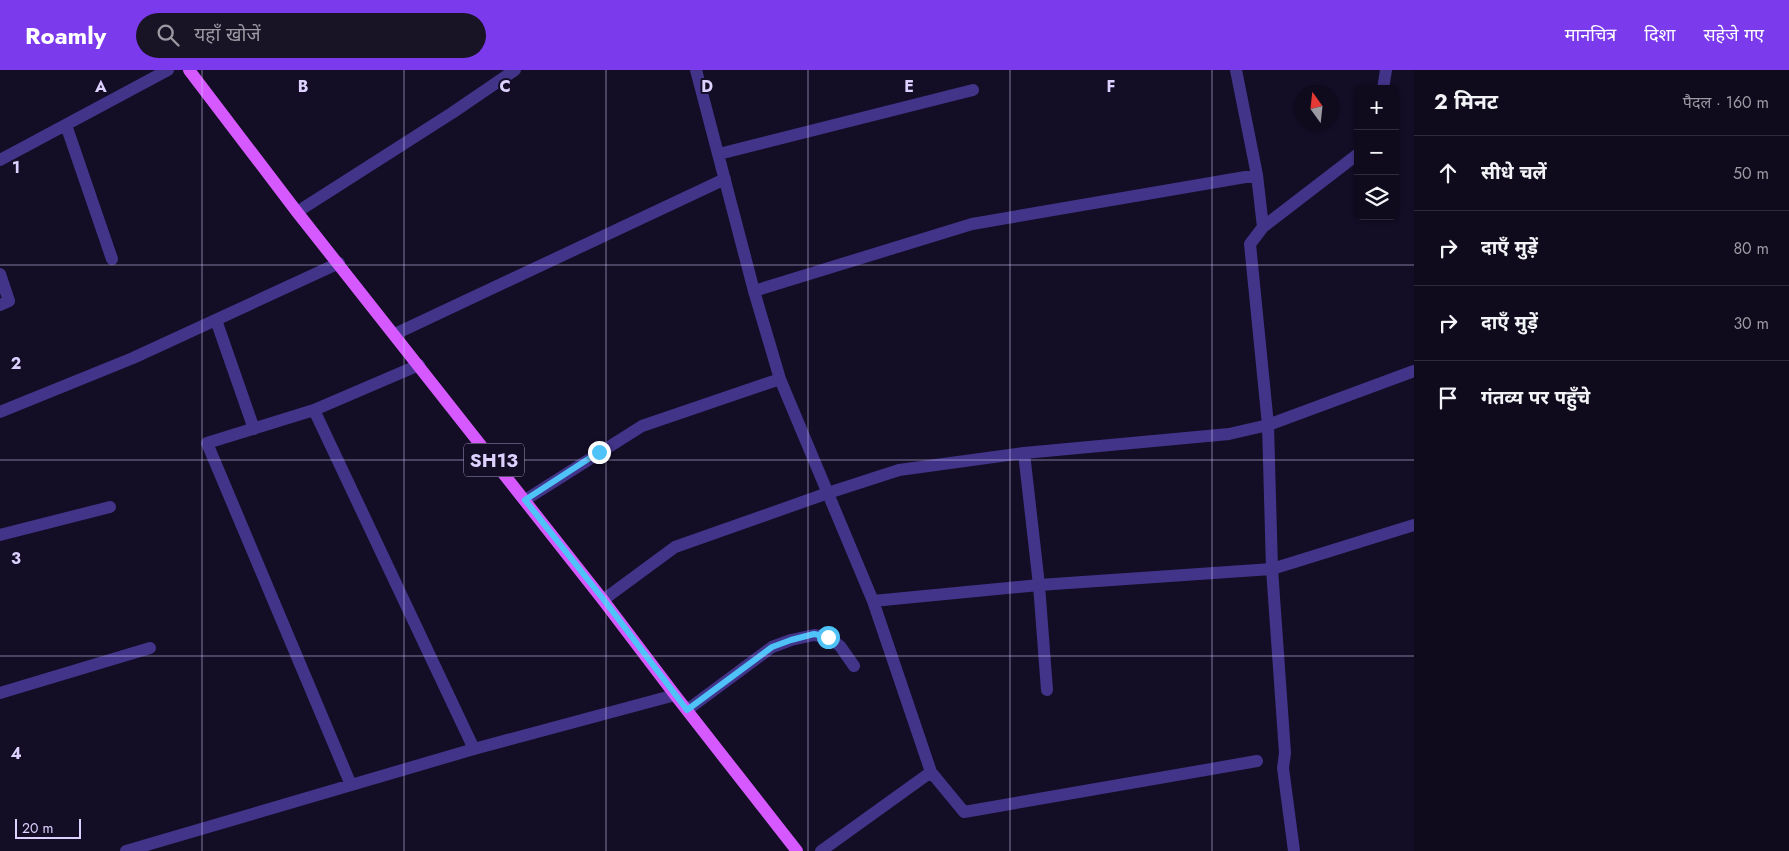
<!DOCTYPE html>
<html lang="hi">
<meta charset="utf-8">
<style>
body{margin:0;font-family:Jost,"Noto Sans Devanagari",sans-serif;background:#181325;color:#f1f3f6}
.controls{position:absolute;right:15px;top:15px;display:grid;overflow:hidden;border-radius:8px;box-shadow:0 1px 4px #0004}
.controls button{width:45px;height:45px;display:grid;place-items:center;padding:0;border:0;border-bottom:1px solid #2f2b3b;background:#0f0a1c;color:#f1f3f6;font:25px sans-serif}
.compass{position:absolute;left:1294px;top:15px;width:45px;height:45px;border-radius:50%;background:#0f0a1c;box-shadow:0 1px 4px #0004;rotate:345deg}
.scale{position:absolute;left:15px;bottom:12px;width:66px;box-sizing:border-box;padding-left:5px;border:2px solid #ddd2ff;border-top:0;font-size:14px;line-height:18px;white-space:nowrap;color:#ddd2ff;-webkit-text-stroke:4px #140d26;paint-order:stroke}
.stop{position:absolute;width:15px;height:15px;margin:-11px;border:4px solid #4fc3f7;border-radius:50%;background:#fff}
.stop.end{background:#4fc3f7;border-color:#fff;box-shadow:0 1px 5px #0008}
.list{margin:0;padding:0;list-style:none}
h2{display:flex;justify-content:space-between;align-items:center;height:65px;margin:0;padding:0 20px;font-size:21px}
h2 small{font-size:16px;font-weight:400;color:#9b9aa3}
.list li{display:grid;grid-template-columns:32px 1fr auto;gap:15px;align-items:center;box-sizing:border-box;height:75px;padding:0 20px;border-top:1px solid #2f2b3b}
.list b{display:block;font-size:19px;white-space:nowrap}
.list em{font-size:16px;font-style:normal;color:#9b9aa3}
.icon{flex:none;width:28px;height:28px;fill:none;stroke:currentColor;stroke-width:2;stroke-linecap:round;stroke-linejoin:round}
.map{position:relative;flex:none;width:1414px;height:781px;overflow:hidden}
header{display:flex;align-items:center;gap:30px;box-sizing:border-box;height:70px;padding:0 25px;background:#7c3aed;color:#fff}
header strong{font-size:24px}
nav{display:flex;gap:28px;margin-inline-start:auto;font-size:18px}
.search{width:350px;height:45px;background:#181325;display:flex;align-items:center;gap:12px;box-sizing:border-box;padding:0 18px;border-radius:28px;color:#9b9aa3;font-size:19px}
main{display:flex}
aside{flex:1;background:#0f0a1c}
.map>svg:first-child{display:block}
</style>
<header>
<strong>Roamly</strong>
<div class="search"><svg class="icon" aria-label="search" viewBox="0 0 24 24"><circle cx="10" cy="10" r="6"/><path d="M15 15l6 6"/></svg>यहाँ खोजें</div>
<nav><a>मानचित्र</a><a>दिशा</a><a>सहेजे गए</a></nav>
</header>
<main>
<div class="map">
<svg width="1414" height="781" viewBox="0 0 1414 781">
<rect width="100%" height="100%" fill="#140d26"/>
<g fill="none" stroke-linecap="round" stroke-linejoin="round">
<path stroke="#423489" stroke-width="12" d="M 696,0 L 754,221 L 780,309 L 873,531 L 931,702 L 964,742 L 1257,691
M 1236,0 L 1257,105 L 1263,157
M 1383,19 L 1386,0
M 66,55 L 112,189
M 719,84 L 973,20
M 0,90 L 168,0
M 297,142 L 452,43 L 515,0
M 0,204 L 9,231 L 0,235
M 754,221 L 972,154 L 1257,105
M 216,250 L 254,359
M 395,264 L 725,109
M 314,340 L 419,295
M 0,342 L 133,288 L 339,193
M 1024,383 L 1039,515 L 1047,620
M 525,430 L 642,356 L 780,309
M 0,465 L 110,437
M 603,530 L 675,477 L 828,423 L 899,400 L 1024,383 L 1229,364 L 1268,355 L 1414,301
M 873,531 L 1039,515 L 1272,499 L 1414,455
M 0,623 L 150,578
M 687,640 L 772,577 L 791,570 L 814,565 L 828,567 L 840,576 L 854,596
M 351,715 L 207,373 L 314,340 L 474,679
M 126,781 L 474,679 L 675,625
M 821,781 L 931,702
M 1294,781 L 1283,698 L 1285,683 L 1272,499 L 1268,355 L 1250,174 L 1263,157 L 1358,84"/>
<path stroke="#d659ff" stroke-width="12" d="M 189,0 L 297,142 L 603,530 L 675,625 L 797,781"/>
</g>
<g fill="none" stroke-linecap="round" stroke-linejoin="round">
<path stroke="#4fc3f7" stroke-width="6" d="M 599,382 L 525,430 L 604,530 L 687,640 L 772,577 L 791,570 L 814,564 L 828,567"/>
</g>
<path fill="none" stroke="#ddd2ff" stroke-width="1" stroke-opacity="0.55" d="M 202,0 L 202,781M 404,0 L 404,781M 606,0 L 606,781M 808,0 L 808,781M 1010,0 L 1010,781M 1212,0 L 1212,781M 0,195 L 1414,195M 0,390 L 1414,390M 0,586 L 1414,586"/>
<g text-anchor="middle" dominant-baseline="central" stroke-width="4" stroke-linejoin="round" paint-order="stroke">
<rect fill="#140d26" stroke="#a197be" stroke-width="1" x="464" y="373.5" width="60" height="33" rx="4"/>
<g font-size="19" font-weight="bold" fill="#ddd2ff">
<text x="494" y="390">SH13</text>
</g>
</g>
<g font-size="16" text-anchor="middle" font-weight="bold" fill="#ddd2ff" stroke="#140d26" stroke-width="4" stroke-linejoin="round" paint-order="stroke">
<text x="101" y="22">A</text>
<text x="303" y="22">B</text>
<text x="505" y="22">C</text>
<text x="707" y="22">D</text>
<text x="909" y="22">E</text>
<text x="1111" y="22">F</text>
<text x="16" y="103">1</text>
<text x="16" y="299">2</text>
<text x="16" y="494">3</text>
<text x="16" y="689">4</text>
</g>
</svg>
<div class="controls">
<button>+</button>
<button>−</button>
<button><svg class="icon" aria-label="layers" viewBox="0 0 24 24"><path d="M12 4l9 5-9 5-9-5zM3 14l9 5 9-5"/></svg></button>
</div>
<svg class="compass" viewBox="-18 -18 36 36"><path d="M0-13l5 13h-10z" fill="#e53935"/><path d="M0 13l5-13h-10z" fill="#9b9aa3"/></svg>
<div class="scale">20 m</div>
<div class="stop" style="left:828px;top:567px"></div>
<div class="stop end" style="left:599px;top:382px"></div>
</div>
<aside>
<h2>2 मिनट<small>पैदल · 160 m</small></h2>
<ul class="list">
<li><svg class="icon" aria-label="ahead" viewBox="0 0 24 24"><path d="M12 20V5M6 11l6-6 6 6"/></svg><div><b>सीधे चलें</b></div><em>50 m</em></li>
<li><svg class="icon" aria-label="right" viewBox="0 0 24 24"><path d="M7 20v-9h11M14 6l5 5-5 5"/></svg><div><b>दाएँ मुड़ें</b></div><em>80 m</em></li>
<li><svg class="icon" aria-label="right" viewBox="0 0 24 24"><path d="M7 20v-9h11M14 6l5 5-5 5"/></svg><div><b>दाएँ मुड़ें</b></div><em>30 m</em></li>
<li><svg class="icon" aria-label="arrive" viewBox="0 0 24 24"><path d="M6 21V4h12l-3 4 3 4H6"/></svg><div><b>गंतव्य पर पहुँचे</b></div></li>
</ul>
</aside>
</main>
